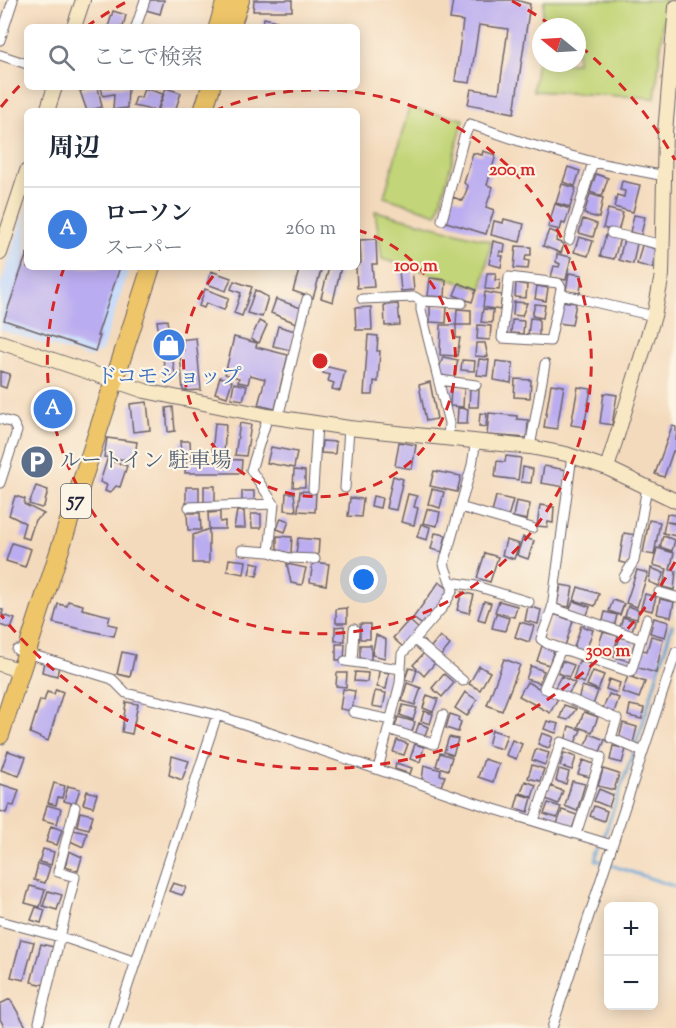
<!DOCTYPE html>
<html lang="ja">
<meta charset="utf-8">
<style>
body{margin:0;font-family:"Sorts Mill Goudy","Noto Serif JP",serif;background:#f2f2f3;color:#1f2937}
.controls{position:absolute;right:18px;bottom:18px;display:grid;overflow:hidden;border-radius:9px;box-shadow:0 3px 15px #0003}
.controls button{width:54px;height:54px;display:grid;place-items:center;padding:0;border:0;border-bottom:2px solid #e0e1e3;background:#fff;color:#1f2937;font:30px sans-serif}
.compass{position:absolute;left:532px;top:18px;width:54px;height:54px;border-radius:50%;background:#fff;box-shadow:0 3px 15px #0003;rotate:288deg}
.you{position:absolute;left:364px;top:580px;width:21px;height:21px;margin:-15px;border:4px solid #fff;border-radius:50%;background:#1a73e8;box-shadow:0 0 0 9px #1a73e833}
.badge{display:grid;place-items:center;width:39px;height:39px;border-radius:50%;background:#7c3aed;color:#fff;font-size:20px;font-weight:700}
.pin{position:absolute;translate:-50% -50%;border:3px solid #fff;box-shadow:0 2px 6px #0006}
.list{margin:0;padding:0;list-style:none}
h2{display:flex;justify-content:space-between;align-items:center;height:78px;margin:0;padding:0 24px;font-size:26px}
h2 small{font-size:20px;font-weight:400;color:#747a83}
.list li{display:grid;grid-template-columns:39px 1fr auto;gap:18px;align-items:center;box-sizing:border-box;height:84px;padding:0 24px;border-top:2px solid #e0e1e3}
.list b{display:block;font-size:22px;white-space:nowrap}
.list p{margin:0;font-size:20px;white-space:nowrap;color:#747a83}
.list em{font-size:20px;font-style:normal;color:#747a83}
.icon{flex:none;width:33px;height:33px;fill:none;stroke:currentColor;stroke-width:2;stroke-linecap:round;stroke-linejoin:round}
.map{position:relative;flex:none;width:676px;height:1028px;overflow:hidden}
.search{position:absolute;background:#fff;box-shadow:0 3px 15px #0003;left:24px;top:24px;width:336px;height:66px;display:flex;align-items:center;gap:15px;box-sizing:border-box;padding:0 21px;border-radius:9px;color:#747a83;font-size:22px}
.panel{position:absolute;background:#fff;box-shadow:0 3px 15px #0003;left:24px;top:108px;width:336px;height:162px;border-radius:9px}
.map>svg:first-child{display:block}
</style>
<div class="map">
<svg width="676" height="1028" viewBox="0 0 676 1028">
<rect width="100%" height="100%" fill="#fcf5e5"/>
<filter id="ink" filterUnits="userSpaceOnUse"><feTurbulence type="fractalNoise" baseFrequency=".0167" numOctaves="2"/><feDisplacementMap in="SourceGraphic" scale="12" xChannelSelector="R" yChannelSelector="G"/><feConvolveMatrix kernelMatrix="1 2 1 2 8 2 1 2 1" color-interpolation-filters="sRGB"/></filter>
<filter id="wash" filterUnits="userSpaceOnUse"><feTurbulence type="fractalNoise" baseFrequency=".008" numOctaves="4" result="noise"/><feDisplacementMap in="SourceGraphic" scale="24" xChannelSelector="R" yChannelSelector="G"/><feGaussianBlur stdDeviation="1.35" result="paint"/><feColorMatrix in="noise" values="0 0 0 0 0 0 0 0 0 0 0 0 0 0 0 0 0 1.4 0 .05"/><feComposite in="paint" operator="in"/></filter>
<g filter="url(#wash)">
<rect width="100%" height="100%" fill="#f4dabc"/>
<path fill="#c9dcf9" d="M 27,204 L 27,267 L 130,267 L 102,351 L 89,358 L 0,330 L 0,286 Z"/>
<path fill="#c2d578" stroke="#727c5a" stroke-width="1.5" d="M 544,0 L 666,0 L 655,98 L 533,91 L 541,28 L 541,63 L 577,63 L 577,27 L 541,27 Z
M 409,108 L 464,119 L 437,214 L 384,197 Z
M 375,211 L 491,241 L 482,289 L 382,259 Z"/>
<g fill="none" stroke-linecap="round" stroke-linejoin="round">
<path stroke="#62a0d3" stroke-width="3" d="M 672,625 L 642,726 L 596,860 L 676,887"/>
</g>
<g id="blocks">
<path fill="#baacf0" d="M 150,0 L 164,0 L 160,14 L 146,10 Z
M 254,0 L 292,0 L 292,11 L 253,11 Z
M 453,0 L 516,0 L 530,4 L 514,113 L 468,104 L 471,89 L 499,93 L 508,29 L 479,25 L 470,83 L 455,81 L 463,21 L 450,19 Z
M 113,11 L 126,15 L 123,27 L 108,27 Z
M 264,18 L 277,21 L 276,27 L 262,27 Z
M 91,87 L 98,87 L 102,107 L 87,111 L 80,91 Z
M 101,87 L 128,87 L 127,108 L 113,110 L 114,94 L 103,96 Z
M 144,88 L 163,94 L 157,111 L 133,106 L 136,97 L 141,98 Z
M 166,88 L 181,93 L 175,111 L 158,111 Z
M 483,151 L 496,155 L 487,185 L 493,187 L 486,207 L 494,210 L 486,234 L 446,222 L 453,197 L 463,201 L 468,186 L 464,183 L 473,153 L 482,155 Z
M 568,167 L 580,171 L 575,186 L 563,182 Z
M 596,174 L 608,178 L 602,196 L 590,192 Z
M 622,181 L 640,185 L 633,212 L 614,207 L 617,195 L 624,197 L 625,191 L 620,190 Z
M 562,184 L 576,188 L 570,207 L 556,203 Z
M 590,194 L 603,198 L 599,218 L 584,214 Z
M 555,204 L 570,209 L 565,224 L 562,223 L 560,230 L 548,227 Z
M 608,209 L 623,213 L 618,232 L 603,228 Z
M 634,215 L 645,217 L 641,235 L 630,232 Z
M 504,219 L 524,224 L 520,242 L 491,235 L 494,221 L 503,223 Z
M 583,219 L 597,224 L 593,237 L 579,233 Z
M 549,230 L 559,234 L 556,241 L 564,244 L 561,253 L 543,246 Z
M 606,235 L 620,238 L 614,259 L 600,256 Z
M 579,237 L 593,241 L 588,256 L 574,252 Z
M 376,239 L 377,264 L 372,264 L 374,287 L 357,288 L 356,267 L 361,263 L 360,240 Z
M 624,239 L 637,243 L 633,264 L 619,260 Z
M 493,241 L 505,244 L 504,252 L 500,251 L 499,256 L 503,256 L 501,267 L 489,264 Z
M 642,245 L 657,249 L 652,268 L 637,264 Z
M 516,246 L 531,247 L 531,255 L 526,255 L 525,260 L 529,261 L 528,269 L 514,268 Z
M 27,253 L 27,267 L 120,267 L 97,336 L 100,336 L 95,351 L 4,320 Z
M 557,254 L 571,257 L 566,280 L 551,277 L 554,266 L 559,267 L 560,264 L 556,262 Z
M 300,267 L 322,267 L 313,298 L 293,291 Z
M 329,267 L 341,267 L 333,302 L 321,298 Z
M 412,269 L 414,290 L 401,291 L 399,270 Z
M 211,271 L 231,278 L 226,291 L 207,284 Z
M 487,273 L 496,273 L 495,280 L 500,280 L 499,290 L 485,289 Z
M 569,273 L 582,275 L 580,293 L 566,291 Z
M 430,278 L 446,280 L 445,297 L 428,296 Z
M 234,281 L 252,287 L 242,316 L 234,313 L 241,293 L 231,289 Z
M 459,283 L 476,290 L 472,302 L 454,295 Z
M 516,283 L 527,285 L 526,298 L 515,297 Z
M 537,286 L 548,288 L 546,301 L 535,299 Z
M 205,289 L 229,298 L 224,310 L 206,303 L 204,308 L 199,306 Z
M 255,290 L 268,297 L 262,317 L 247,313 Z
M 485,292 L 502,295 L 500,310 L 483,307 Z
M 276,299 L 301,308 L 296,323 L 271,313 Z
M 562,301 L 576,303 L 572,325 L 558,323 Z
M 514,302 L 527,303 L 522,316 L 513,315 Z
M 398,304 L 400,325 L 385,326 L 384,305 Z
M 535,304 L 545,305 L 543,318 L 532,316 Z
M 430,306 L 447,306 L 446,323 L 430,322 Z
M 371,307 L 372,330 L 356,330 L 355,308 Z
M 457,309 L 471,310 L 471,325 L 456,325 Z
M 483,309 L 493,310 L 492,323 L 481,322 Z
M 530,318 L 539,319 L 539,336 L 528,335 Z
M 167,320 L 175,375 L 166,377 L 157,321 Z
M 512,320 L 524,321 L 523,334 L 511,333 Z
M 259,321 L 267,325 L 259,343 L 251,339 Z
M 441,325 L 456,325 L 456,338 L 460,338 L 457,356 L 440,355 Z
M 478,325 L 491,326 L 490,340 L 477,339 Z
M 278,326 L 295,331 L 290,350 L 273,346 Z
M 368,335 L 378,336 L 377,351 L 380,351 L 378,382 L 374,381 L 373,395 L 364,395 Z
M 234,337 L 257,343 L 256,347 L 288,355 L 275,409 L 258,405 L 265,379 L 250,375 L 248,384 L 238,382 L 239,378 L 225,374 Z
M 196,338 L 201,390 L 183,391 L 179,340 Z
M 476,343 L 485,343 L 488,357 L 475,356 Z
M 443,357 L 458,360 L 454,378 L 437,374 Z
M 479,359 L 489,360 L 487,376 L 477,375 Z
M 462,360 L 475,361 L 474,371 L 461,370 Z
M 496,361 L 513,363 L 511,383 L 494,380 Z
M 324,366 L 345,371 L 340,391 L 332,389 L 334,383 L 328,381 L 330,375 L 323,373 Z
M 0,371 L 10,374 L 6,388 L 0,386 Z
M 220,377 L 232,381 L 227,397 L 215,393 Z
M 515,379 L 531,380 L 530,398 L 514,397 Z
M 430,382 L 437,419 L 426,421 L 419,385 Z
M 234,383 L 247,386 L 243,400 L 231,398 Z
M 551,384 L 564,386 L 557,429 L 544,427 Z
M 451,387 L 464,388 L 463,407 L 450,406 Z
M 578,387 L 591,389 L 584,427 L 571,425 Z
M 470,389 L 479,390 L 478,407 L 469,407 Z
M 44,393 L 61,399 L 53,422 L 36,416 Z
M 604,393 L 617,395 L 612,425 L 600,423 Z
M 147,402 L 150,430 L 133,432 L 130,404 Z
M 173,407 L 175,431 L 168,432 L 166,408 Z
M 458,408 L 468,409 L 467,424 L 457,424 Z
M 480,413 L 487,414 L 486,427 L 479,426 Z
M 489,413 L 517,416 L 517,419 L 528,420 L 527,438 L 487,435 Z
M 215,423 L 226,424 L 224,455 L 212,454 Z
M 240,423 L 251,425 L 246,456 L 235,455 Z
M 672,426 L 676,427 L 676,452 L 673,451 L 664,477 L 655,474 Z
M 107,438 L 137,442 L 134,461 L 104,457 Z
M 180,441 L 190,441 L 191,458 L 181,458 Z
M 322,441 L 336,442 L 335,454 L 321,453 Z
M 399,442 L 416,445 L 412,469 L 395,466 Z
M 271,447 L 297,452 L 294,468 L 267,463 Z
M 506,456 L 521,458 L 518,480 L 495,477 L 497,461 L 505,462 Z
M 218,459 L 242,460 L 241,473 L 185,473 L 186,460 L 218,462 Z
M 107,460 L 127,466 L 120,487 L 116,486 L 110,493 L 105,491 L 107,485 L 100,482 Z
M 544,466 L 567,470 L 564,487 L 541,483 Z
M 523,467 L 533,469 L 531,483 L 521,482 Z
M 294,470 L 305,471 L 305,487 L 293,487 Z
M 434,471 L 461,476 L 457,492 L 430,486 Z
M 393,476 L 403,479 L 396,510 L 386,508 Z
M 36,486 L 48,490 L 44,506 L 41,508 L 29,504 Z
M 204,486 L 215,486 L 215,503 L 204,503 Z
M 186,487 L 199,487 L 199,504 L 186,504 Z
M 432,489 L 444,492 L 440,508 L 428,504 Z
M 242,491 L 254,491 L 254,503 L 242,503 Z
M 300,491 L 316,492 L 315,512 L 298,511 Z
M 286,493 L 294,493 L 296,511 L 285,510 Z
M 408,494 L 417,496 L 414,507 L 418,508 L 414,525 L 401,522 Z
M 15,496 L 25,499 L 24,504 L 44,514 L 35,520 L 29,539 L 21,537 L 25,523 L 9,515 Z
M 373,496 L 382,498 L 380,508 L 371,506 Z
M 496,496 L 513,500 L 508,517 L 492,513 Z
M 350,498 L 363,499 L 361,517 L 348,516 Z
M 516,501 L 530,504 L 527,520 L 513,517 Z
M 540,505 L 554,507 L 553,523 L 548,522 L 547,527 L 537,526 Z
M 427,509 L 440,512 L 437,526 L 423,523 Z
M 237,511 L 244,511 L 245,528 L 234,528 Z
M 220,512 L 220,522 L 225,521 L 225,529 L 209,529 L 209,563 L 193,563 L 193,535 L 209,529 L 208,513 Z
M 187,513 L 200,513 L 201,530 L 188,530 Z
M 251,514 L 261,514 L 261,528 L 252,528 Z
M 667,514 L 676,515 L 676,523 L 667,522 L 676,524 L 676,536 L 663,533 Z
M 281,518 L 289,521 L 285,532 L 277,529 Z
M 649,520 L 660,522 L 654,555 L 643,553 Z
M 421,524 L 430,527 L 427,540 L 417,537 Z
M 435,533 L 446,535 L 442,552 L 431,549 Z
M 624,533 L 636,535 L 630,564 L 619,562 Z
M 277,536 L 292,537 L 291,553 L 277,552 Z
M 663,536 L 675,540 L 672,551 L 660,547 Z
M 523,537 L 534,541 L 528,559 L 517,555 Z
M 298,538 L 319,540 L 318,557 L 296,555 Z
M 506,540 L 519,544 L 514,559 L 502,555 Z
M 12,543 L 31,549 L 25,567 L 6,561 Z
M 657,548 L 674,553 L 670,570 L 676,571 L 674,590 L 663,587 L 667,569 L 653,565 Z
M 485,553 L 498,557 L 490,582 L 477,578 Z
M 229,559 L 246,561 L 244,574 L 227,571 Z
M 252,562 L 260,564 L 257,576 L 249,574 Z
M 313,562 L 329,564 L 326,585 L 310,582 Z
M 287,564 L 306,568 L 302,585 L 291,583 Z
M 651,568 L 664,573 L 659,586 L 649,582 Z
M 637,570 L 648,573 L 637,607 L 626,603 Z
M 439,582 L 450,590 L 424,626 L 413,618 Z
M 561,585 L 573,587 L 569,607 L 557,605 Z
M 578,587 L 599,594 L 595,606 L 574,600 Z
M 462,592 L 474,595 L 469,613 L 457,610 Z
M 645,594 L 656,597 L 652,611 L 641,608 Z
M 660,599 L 674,602 L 671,617 L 657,614 Z
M 613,600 L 624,604 L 620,615 L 609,611 Z
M 68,601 L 83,605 L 82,609 L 110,616 L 108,624 L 117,626 L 114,636 L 53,623 L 58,604 L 67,606 Z
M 484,601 L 491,603 L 485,621 L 478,619 Z
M 499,601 L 517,606 L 514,617 L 495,612 Z
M 573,601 L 590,607 L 585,620 L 568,614 Z
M 528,606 L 541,610 L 538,624 L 525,621 Z
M 628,606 L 639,610 L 637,619 L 625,616 Z
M 347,608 L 347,623 L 336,623 L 336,609 Z
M 0,609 L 3,610 L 2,615 L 15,619 L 11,629 L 0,625 Z
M 605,612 L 617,615 L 614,628 L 602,625 Z
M 496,614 L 509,618 L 505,631 L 492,628 Z
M 554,614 L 573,621 L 565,646 L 546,639 Z
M 623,617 L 635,621 L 631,634 L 619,630 Z
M 654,618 L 669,622 L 665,637 L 650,633 Z
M 409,620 L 420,630 L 404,648 L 393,638 Z
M 520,622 L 534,626 L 529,642 L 515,637 Z
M 360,624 L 370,624 L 370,639 L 360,639 Z
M 344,626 L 345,641 L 335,641 L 335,627 Z
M 581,626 L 593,630 L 585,654 L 573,650 Z
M 603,632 L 618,636 L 614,652 L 598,648 Z
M 376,635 L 386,640 L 385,658 L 372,655 Z
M 440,636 L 450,645 L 440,657 L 430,648 Z
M 651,636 L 663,639 L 656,673 L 636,667 L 642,650 L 647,651 Z
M 620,637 L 635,641 L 629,661 L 614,657 Z
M 336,644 L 345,644 L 344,660 L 336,660 Z
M 360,645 L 371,645 L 371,660 L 360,660 Z
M 542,646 L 554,650 L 549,665 L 537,661 Z
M 122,652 L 135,655 L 130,677 L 117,674 Z
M 424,653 L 435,663 L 424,676 L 413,665 Z
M 504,659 L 520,665 L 502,711 L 487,705 Z
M 562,661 L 574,665 L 569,677 L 558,673 Z
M 579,661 L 590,664 L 584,683 L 573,679 Z
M 44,662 L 59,666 L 57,676 L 42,672 Z
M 479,666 L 490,672 L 480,690 L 469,684 Z
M 531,666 L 544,671 L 539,683 L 526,679 Z
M 409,668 L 417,670 L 413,682 L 405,679 Z
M 379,671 L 389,673 L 386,689 L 377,687 Z
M 593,671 L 604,675 L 598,690 L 587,685 Z
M 355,672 L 368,673 L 367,682 L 354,681 Z
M 337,673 L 347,673 L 346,687 L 336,686 Z
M 444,674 L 454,683 L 442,697 L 432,688 Z
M 561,676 L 575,683 L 567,696 L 554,689 Z
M 628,676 L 645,682 L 639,698 L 622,692 Z
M 609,679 L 620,683 L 617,693 L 606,689 Z
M 527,682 L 558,698 L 550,713 L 519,696 Z
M 407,683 L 421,688 L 415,705 L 402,701 Z
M 582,686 L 598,691 L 593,705 L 578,700 Z
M 56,689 L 63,692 L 48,741 L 30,733 L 40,700 L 44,701 L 47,692 L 54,694 Z
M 343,689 L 355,691 L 352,711 L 340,709 Z
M 375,691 L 386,693 L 383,708 L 372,706 Z
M 465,692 L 477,700 L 467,716 L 455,708 Z
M 609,694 L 619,698 L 613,715 L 602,711 Z
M 427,695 L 438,699 L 433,712 L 423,708 Z
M 126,702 L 138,704 L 132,734 L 122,732 Z
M 403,705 L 417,708 L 413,720 L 400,715 Z
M 564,705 L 576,709 L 568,720 L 560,718 Z
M 630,705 L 644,708 L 642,719 L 628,716 Z
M 424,711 L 433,714 L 430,724 L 421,721 Z
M 584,712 L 598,717 L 592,732 L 578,727 Z
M 450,714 L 459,717 L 458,720 L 461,722 L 458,732 L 446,728 Z
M 398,717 L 415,722 L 411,735 L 395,727 Z
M 547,721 L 559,724 L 556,733 L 544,729 Z
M 419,723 L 428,727 L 424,738 L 415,735 Z
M 623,723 L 637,727 L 633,743 L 619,739 Z
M 569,726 L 581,730 L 574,745 L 565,741 Z
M 492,730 L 507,735 L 502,749 L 488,745 Z
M 542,733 L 553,737 L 549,748 L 538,744 Z
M 590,734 L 605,740 L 599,754 L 585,748 Z
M 449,737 L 458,739 L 453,755 L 444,752 Z
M 397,740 L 408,744 L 404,755 L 393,752 Z
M 512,740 L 522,744 L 516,759 L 506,755 Z
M 415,744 L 424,747 L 420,762 L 410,759 Z
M 613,746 L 626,749 L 622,763 L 610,760 Z
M 536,749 L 549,753 L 545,765 L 532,760 Z
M 8,751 L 26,757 L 19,776 L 1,770 Z
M 440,753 L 452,757 L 448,770 L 436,766 Z
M 564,753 L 576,757 L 572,770 L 560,766 Z
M 172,756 L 189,761 L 182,780 L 169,775 Z
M 484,759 L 499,764 L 493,782 L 478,777 Z
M 583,760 L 594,764 L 590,777 L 578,774 Z
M 396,763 L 412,768 L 410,774 L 395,769 Z
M 424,765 L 441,770 L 440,775 L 445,776 L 441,786 L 422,780 Z
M 532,765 L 544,769 L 540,781 L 528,778 Z
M 559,769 L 569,772 L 566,784 L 556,781 Z
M 603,769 L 619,774 L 614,790 L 598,786 Z
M 525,781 L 536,785 L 532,797 L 521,793 Z
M 572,781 L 585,784 L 577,811 L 565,806 Z
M 54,783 L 65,786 L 62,798 L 58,797 L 56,805 L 48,803 Z
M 0,784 L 19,790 L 14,806 L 9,805 L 6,813 L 0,811 Z
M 68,786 L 80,789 L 75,804 L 64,801 Z
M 550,786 L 563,791 L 558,804 L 546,799 Z
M 599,789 L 613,795 L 609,807 L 594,801 Z
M 87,791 L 97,794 L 93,807 L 83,804 Z
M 519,794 L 532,798 L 528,812 L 515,808 Z
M 548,803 L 561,807 L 557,818 L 544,814 Z
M 47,805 L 61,809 L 57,824 L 43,820 Z
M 594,806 L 607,811 L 604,821 L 590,816 Z
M 562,810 L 577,815 L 572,829 L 557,824 Z
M 80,812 L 93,815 L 89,829 L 77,826 Z
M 51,826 L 62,830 L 57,845 L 46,842 Z
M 73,830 L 87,833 L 83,847 L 70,841 Z
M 43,849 L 54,852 L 51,865 L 39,862 Z
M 69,851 L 82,857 L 78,871 L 65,867 Z
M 38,864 L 50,867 L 45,883 L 34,880 Z
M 173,883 L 186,887 L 184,892 L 182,895 L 169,891 Z
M 30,886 L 45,890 L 40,907 L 25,903 Z
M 48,891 L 62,895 L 57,910 L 43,906 Z
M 36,907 L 45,910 L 41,923 L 31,920 Z
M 21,939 L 34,942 L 24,980 L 11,977 Z
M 41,944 L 54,947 L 45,985 L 31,982 Z
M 10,999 L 27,1028 L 5,1028 L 0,1019 L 0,1004 Z"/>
</g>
</g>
<g filter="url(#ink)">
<use href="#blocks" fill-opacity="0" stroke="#6c6268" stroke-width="1.5"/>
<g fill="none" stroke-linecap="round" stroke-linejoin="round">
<defs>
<path id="street" d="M 136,27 L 145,0
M 0,40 L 13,0
M 0,55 L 27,64
M 442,220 L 464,137 L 470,124 L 525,143 L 593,162
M 611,233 L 663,245
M 569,240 L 593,162 L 665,176
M 560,294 L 550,341 L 502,338 L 509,277 L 558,283 L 561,287 L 560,294 L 654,316
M 362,299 L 415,297 L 421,301 L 462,303
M 421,301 L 421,310 L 449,423 L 448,438
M 439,380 L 476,385
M 278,418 L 307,299
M 0,419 L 13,423 L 17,431 L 0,483
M 530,447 L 545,364
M 572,455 L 552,608 L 541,639 L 548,644 L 631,672 L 647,619
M 345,488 L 349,428
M 313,489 L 317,424
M 189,507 L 274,504
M 460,507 L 532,528
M 242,550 L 269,552 L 274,504 L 251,470 L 268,416
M 269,552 L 289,558 L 315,559
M 624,577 L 634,561 L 647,487
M 450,582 L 476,586 L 529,602
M 659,592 L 676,597
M 552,608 L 641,639
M 415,640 L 463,681
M 561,649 L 544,688 L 617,719 L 611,738 L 643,752
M 17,650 L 112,679 L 126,693 L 217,715 L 494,809 L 612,845
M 345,661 L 401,669
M 352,662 L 354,629
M 353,712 L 391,720
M 388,729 L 434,744 L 443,715
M 378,769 L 400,683 L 402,654 L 443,607 L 453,590 L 444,564 L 472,465 L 476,440
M 534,821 L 561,742 L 601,757 L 576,834
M 0,921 L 71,940 L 136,962
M 39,1022 L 75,877 L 58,872 L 75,807
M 114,1028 L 217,715
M 552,1028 L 676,652"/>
<path id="secondary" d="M 74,27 L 83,0
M 47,111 L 55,87
M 0,253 L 27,171
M 0,342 L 145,391 L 268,416 L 349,428 L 530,447 L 566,454 L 607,468 L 676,501
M 607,468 L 654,316 L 662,275 L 665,132 L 676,7
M 0,664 L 21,671"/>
<path id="highway" d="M 218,27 L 226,0
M 231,27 L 240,0
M 203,111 L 211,87
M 0,735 L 151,267"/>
</defs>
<use href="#street" stroke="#6c6268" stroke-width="11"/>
<use href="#secondary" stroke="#6c6268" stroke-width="16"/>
<use href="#highway" stroke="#6c6268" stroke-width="20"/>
<use href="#street" stroke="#fff" stroke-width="9"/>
<use href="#secondary" stroke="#f8e8c3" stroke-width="14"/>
<use href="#highway" stroke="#eec569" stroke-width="18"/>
</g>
</g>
<g fill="none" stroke="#d62828" stroke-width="3" stroke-dasharray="10 8">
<path d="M357 230A136 136 0 1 1 221 267"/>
<path d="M214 111A272 272 0 1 1 64 268"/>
<path d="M675 562A408 408 0 0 1 1 615M1 107A408 408 0 0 1 27 78M86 27A408 408 0 0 1 128 1M512 1A408 408 0 0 1 554 27M580 46A408 408 0 0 1 675 160"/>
</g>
<defs>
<symbol id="shop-disc" viewBox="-11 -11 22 22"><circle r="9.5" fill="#3f7fe0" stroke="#fcf5e5"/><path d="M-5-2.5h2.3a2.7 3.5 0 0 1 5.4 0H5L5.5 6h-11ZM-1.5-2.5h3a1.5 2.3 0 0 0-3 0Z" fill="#fff"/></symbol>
<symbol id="parking-disc" viewBox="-11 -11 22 22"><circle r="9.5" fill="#5c6f8a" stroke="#fcf5e5"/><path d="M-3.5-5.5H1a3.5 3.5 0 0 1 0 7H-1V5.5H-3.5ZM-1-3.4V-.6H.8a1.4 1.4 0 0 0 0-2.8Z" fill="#fff"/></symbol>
</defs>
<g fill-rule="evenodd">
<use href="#shop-disc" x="150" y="326" width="38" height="38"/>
<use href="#parking-disc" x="18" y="443" width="38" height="38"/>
</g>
<g text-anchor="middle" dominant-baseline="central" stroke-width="4.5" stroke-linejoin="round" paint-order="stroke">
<rect fill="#fcf5e5" stroke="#63616e" stroke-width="1.5" x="61" y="484" width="30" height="34" rx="4.5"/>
<g font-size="20" font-weight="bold" fill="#22223b">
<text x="76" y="501">57</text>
</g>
<g font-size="21" fill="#366cbe" stroke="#fcf5e5">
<text x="169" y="378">ドコモショップ</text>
</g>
<g font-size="21" fill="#4e5e75" stroke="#fcf5e5" text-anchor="start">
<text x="60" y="462">ルートイン 駐車場</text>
</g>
</g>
<circle cx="320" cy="361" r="9" fill="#d62828" stroke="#fcf5e5" stroke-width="3"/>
<g font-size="18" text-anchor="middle" font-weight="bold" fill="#d62828" stroke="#fcf5e5" stroke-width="4.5" stroke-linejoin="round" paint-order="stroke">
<text x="512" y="175">200 m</text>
<text x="416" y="271">100 m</text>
<text x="608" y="656">300 m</text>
</g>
</svg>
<div class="controls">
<button>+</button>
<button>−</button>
</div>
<svg class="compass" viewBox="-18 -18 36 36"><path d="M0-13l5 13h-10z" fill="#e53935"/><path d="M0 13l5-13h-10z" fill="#747a83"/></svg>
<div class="you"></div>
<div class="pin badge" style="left:53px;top:409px;background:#3f7fe0">A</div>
<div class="search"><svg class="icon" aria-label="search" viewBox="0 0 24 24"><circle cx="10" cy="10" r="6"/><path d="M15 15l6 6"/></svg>ここで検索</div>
<section class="panel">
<h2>周辺<small></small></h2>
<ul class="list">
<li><span class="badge" style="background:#3f7fe0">A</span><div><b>ローソン</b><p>スーパー</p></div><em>260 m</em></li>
</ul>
</section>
</div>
